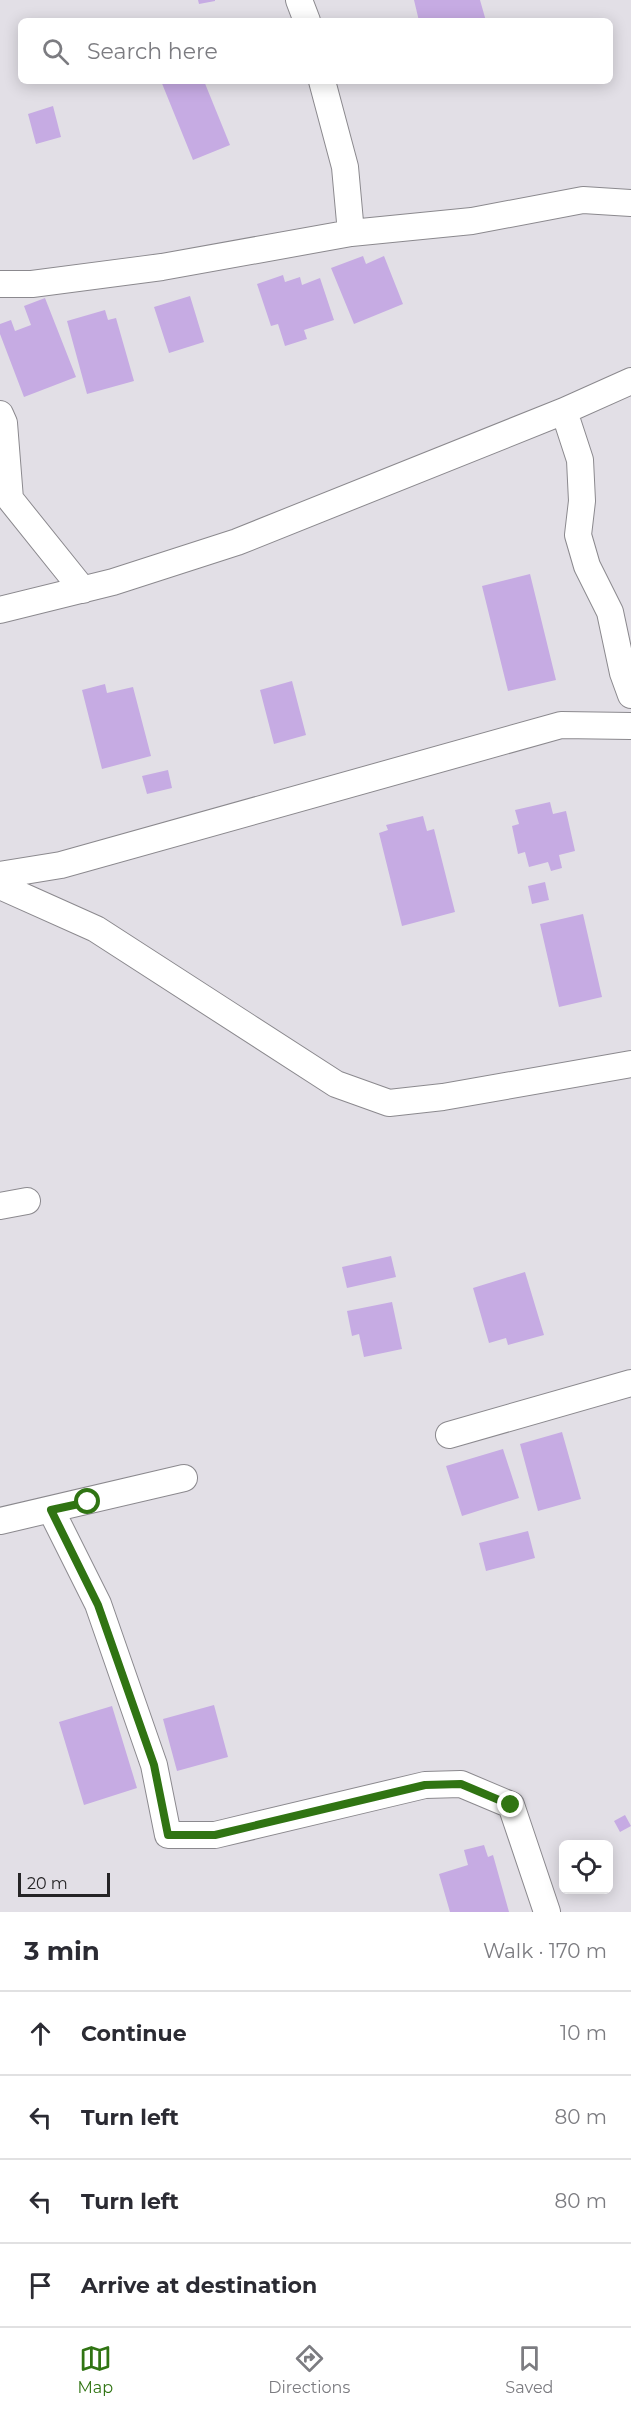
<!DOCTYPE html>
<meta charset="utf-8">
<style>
body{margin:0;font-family:Montserrat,sans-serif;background:#f2f2f3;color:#2b2b33}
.controls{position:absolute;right:18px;bottom:18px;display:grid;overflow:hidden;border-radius:9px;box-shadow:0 3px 15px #0003}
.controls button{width:54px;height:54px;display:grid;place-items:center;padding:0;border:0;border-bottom:2px solid #e1e1e2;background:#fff;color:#2b2b33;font:30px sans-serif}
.scale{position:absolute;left:18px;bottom:15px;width:92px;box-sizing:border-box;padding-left:6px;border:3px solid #252426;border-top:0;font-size:16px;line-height:21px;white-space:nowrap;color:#252426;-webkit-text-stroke:4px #e2dfe6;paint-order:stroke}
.stop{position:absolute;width:18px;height:18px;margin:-14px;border:4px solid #307413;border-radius:50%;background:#fff}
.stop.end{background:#307413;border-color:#fff;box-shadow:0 2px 6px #0008}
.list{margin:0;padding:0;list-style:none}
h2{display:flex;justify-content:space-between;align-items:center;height:78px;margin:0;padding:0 24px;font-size:26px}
h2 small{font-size:20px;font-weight:400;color:#7c7c81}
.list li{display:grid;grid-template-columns:39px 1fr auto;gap:18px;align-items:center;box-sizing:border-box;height:84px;padding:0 24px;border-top:2px solid #e1e1e2}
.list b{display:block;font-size:22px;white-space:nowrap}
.list em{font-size:20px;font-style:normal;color:#7c7c81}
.icon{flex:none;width:33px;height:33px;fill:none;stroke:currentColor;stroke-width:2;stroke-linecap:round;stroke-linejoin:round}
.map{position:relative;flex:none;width:631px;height:1912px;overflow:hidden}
.search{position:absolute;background:#fff;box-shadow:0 3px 15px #0003;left:18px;right:18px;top:18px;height:66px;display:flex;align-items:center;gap:15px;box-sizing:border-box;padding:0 21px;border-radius:9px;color:#7c7c81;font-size:22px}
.sheet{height:414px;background:#fff}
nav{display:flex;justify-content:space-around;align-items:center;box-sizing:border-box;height:84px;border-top:2px solid #e1e1e2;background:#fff;font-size:16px;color:#7c7c81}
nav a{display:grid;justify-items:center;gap:3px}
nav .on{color:#307413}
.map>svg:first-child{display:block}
</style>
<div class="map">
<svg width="631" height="1912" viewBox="0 0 631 1912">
<rect width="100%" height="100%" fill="#e2dfe6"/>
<path fill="#c6abe3" d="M 198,0 L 215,0 L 215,1 L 199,4 Z
M 414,0 L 480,0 L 486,21 L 419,21 Z
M 161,81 L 204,81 L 230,145 L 193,160 Z
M 53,106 L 61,137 L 36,144 L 28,114 Z
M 363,256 L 366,264 L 384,256 L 403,304 L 354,324 L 331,268 Z
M 283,275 L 285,282 L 300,277 L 302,285 L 320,278 L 334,320 L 304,330 L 307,339 L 285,346 L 278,324 L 271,326 L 257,284 Z
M 190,296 L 204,342 L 169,353 L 154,307 Z
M 45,298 L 76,377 L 24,397 L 0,334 L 0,324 L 11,320 L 15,331 L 31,325 L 24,306 Z
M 105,310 L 108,320 L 116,318 L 134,381 L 87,394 L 67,321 Z
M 530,574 L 556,680 L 508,691 L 482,586 Z
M 292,681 L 306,735 L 274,744 L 260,690 Z
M 105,684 L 107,693 L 133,687 L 151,756 L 102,769 L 82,690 Z
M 168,770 L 172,788 L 147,794 L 142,776 Z
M 550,802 L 553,814 L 566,811 L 575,851 L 559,855 L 562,868 L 551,871 L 548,862 L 529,867 L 525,852 L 518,854 L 512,826 L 519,824 L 515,810 Z
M 423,816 L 427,831 L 434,829 L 455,912 L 402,926 L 379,833 L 388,830 L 386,825 Z
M 545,882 L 549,900 L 532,904 L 528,886 Z
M 583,914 L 602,997 L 559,1007 L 540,924 Z
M 391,1256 L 396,1277 L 347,1288 L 342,1267 Z
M 525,1272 L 544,1335 L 508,1345 L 506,1338 L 489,1343 L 473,1288 Z
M 392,1302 L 402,1349 L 364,1357 L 359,1334 L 352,1336 L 347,1311 Z
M 562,1432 L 581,1499 L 538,1511 L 520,1444 Z
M 503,1449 L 519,1498 L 462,1516 L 446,1466 Z
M 528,1531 L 535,1558 L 486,1571 L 479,1543 Z
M 214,1705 L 228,1757 L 177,1771 L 163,1719 Z
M 112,1706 L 137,1788 L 84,1805 L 59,1722 Z
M 625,1815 L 631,1826 L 620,1832 L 614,1821 Z
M 484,1845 L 488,1857 L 493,1855 L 509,1912 L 450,1912 L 439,1874 L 468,1865 L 464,1850 Z"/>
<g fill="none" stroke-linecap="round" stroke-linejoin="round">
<defs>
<path id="street" d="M 299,0 L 307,21
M 322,81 L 345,167 L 351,233
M 0,284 L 32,284 L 162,267 L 351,233 L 472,221 L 583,200 L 631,203
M 564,411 L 580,460 L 582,501 L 578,535 L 587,566 L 610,612 L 623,673 L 631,695
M 0,414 L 4,423 L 10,499 L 83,590
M 0,610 L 113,582 L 237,542 L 564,411 L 631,381
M 0,875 L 61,865 L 561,725 L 631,726
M 0,886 L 96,929 L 336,1084 L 389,1103 L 443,1097 L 631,1064
M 0,1206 L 27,1201
M 449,1435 L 631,1383
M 51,1510 L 98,1604 L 154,1765 L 168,1835 L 215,1835 L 425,1785 L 461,1784 L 511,1805 L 547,1912
M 0,1521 L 184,1478"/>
</defs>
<use href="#street" stroke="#8b898e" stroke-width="28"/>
<use href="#street" stroke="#fff" stroke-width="26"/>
</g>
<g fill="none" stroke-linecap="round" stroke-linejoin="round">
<path stroke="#307413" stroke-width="8" d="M 88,1502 L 51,1510 L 98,1605 L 154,1765 L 168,1835 L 215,1835 L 425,1785 L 461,1784 L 511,1805"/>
</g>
</svg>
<div class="controls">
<button><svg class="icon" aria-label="locate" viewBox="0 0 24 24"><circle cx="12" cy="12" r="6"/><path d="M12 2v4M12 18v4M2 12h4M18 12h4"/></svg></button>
</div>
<div class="scale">20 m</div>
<div class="stop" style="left:88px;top:1502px"></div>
<div class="stop end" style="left:511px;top:1805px"></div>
<div class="search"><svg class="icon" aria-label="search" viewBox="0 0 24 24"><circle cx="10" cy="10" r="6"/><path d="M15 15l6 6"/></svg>Search here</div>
</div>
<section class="sheet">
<h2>3 min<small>Walk · 170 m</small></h2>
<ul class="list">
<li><svg class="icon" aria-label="ahead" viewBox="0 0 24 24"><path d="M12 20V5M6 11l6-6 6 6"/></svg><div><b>Continue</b></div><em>10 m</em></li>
<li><svg class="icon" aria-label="left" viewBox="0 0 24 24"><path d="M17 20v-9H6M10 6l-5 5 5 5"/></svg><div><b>Turn left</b></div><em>80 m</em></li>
<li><svg class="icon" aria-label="left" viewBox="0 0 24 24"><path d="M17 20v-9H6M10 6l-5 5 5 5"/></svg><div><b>Turn left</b></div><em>80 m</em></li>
<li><svg class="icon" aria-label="arrive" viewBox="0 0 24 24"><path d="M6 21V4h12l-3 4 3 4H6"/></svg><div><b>Arrive at destination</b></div></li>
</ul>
</section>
<nav>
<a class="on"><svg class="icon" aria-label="map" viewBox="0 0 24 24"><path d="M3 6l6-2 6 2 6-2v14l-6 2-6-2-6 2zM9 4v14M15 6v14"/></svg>Map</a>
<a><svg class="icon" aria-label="directions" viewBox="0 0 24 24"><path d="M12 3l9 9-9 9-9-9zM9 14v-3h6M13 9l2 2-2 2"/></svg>Directions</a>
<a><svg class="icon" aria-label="saved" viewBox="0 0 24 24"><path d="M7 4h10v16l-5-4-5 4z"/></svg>Saved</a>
</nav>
